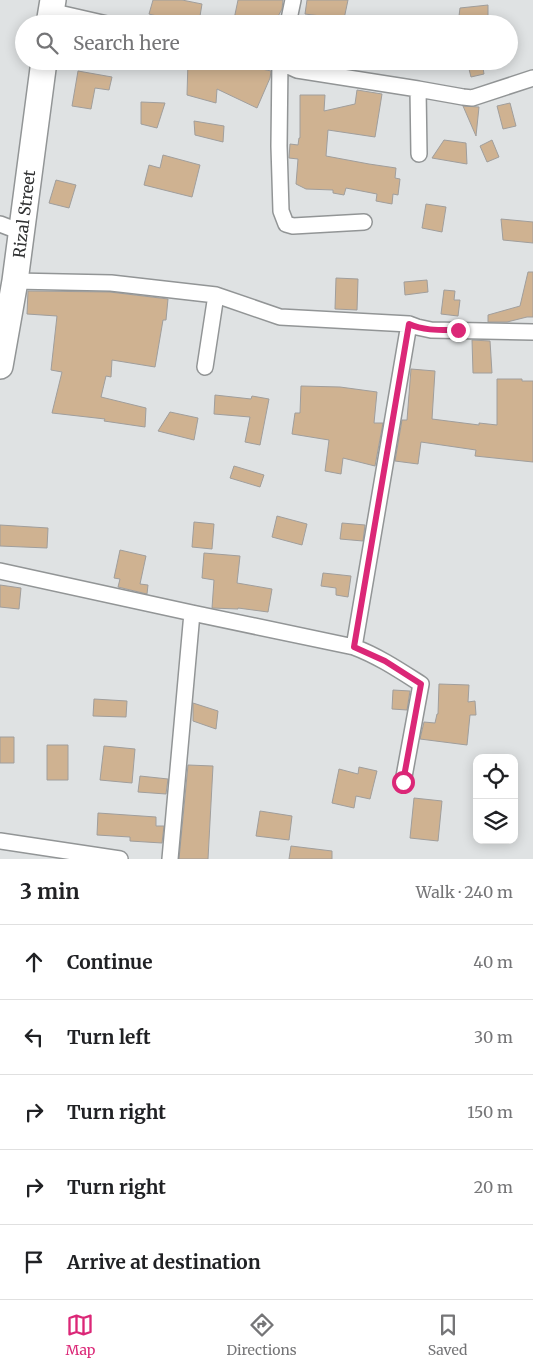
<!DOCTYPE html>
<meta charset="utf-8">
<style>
body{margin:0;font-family:Merriweather,serif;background:#f2f2f2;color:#202124}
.controls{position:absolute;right:15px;bottom:15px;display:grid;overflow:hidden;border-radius:10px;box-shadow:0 2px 12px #0003}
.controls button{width:45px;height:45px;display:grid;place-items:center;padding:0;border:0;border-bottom:1px solid #e0e0e0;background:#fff;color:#202124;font:25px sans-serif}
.stop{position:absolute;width:15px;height:15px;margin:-11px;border:4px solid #db2777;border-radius:50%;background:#fff}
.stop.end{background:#db2777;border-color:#fff;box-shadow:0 1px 5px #0008}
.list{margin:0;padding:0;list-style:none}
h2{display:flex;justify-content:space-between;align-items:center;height:65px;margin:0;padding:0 20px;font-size:21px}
h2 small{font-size:16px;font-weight:400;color:#757577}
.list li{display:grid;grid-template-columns:32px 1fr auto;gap:15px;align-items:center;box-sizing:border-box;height:75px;padding:0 20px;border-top:1px solid #e0e0e0}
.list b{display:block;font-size:19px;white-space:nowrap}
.list em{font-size:16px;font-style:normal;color:#757577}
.icon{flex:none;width:28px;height:28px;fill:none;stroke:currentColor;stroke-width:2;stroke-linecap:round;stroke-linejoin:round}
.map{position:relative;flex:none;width:533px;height:859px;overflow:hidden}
.search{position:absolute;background:#fff;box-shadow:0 2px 12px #0003;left:15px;right:15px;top:15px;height:55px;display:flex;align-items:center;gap:12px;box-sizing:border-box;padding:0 18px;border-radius:28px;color:#757577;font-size:19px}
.sheet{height:440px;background:#fff}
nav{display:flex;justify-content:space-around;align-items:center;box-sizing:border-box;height:70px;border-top:1px solid #e0e0e0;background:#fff;font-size:14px;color:#757577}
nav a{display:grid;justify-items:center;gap:2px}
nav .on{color:#db2777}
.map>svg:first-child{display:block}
</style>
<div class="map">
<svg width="533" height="859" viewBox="0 0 533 859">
<rect width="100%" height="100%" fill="#dfe2e3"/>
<path fill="#cfb291" stroke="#a09e9c" d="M 153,0 L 182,0 L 202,4 L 199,22 L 169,17 L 168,19 L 149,14 Z
M 238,0 L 283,0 L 282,9 L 274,24 L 233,24 Z
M 307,0 L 348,0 L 344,19 L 305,14 Z
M 488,5 L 488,24 L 458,24 L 460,8 Z
M 188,61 L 225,61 L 271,71 L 270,78 L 257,108 L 217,89 L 216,103 L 187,95 Z
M 482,62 L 484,74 L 471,77 L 468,65 Z
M 78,71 L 112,77 L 109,90 L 95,88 L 91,109 L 72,106 Z
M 357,90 L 382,94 L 375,137 L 328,130 L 326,156 L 369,164 L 396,168 L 395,178 L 400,179 L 398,195 L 393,194 L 392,204 L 376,201 L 377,194 L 346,188 L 344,195 L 333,193 L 333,190 L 306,189 L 296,184 L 298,159 L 289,158 L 290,144 L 298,145 L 299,138 L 300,138 L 300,95 L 325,95 L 324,111 L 355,104 Z
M 141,102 L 165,103 L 157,128 L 141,124 Z
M 510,103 L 516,126 L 503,129 L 497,106 Z
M 463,106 L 479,107 L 476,136 Z
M 194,121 L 224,126 L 223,142 L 195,135 Z
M 444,140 L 466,143 L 467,164 L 432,158 Z
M 492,140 L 499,157 L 487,162 L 480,146 Z
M 163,155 L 200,165 L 192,197 L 144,185 L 149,165 L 160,168 Z
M 56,180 L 76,185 L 69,208 L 49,203 Z
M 426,204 L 446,207 L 442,232 L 422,228 Z
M 501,219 L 533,222 L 533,243 L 503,240 Z
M 528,272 L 533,272 L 533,317 L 527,317 L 507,322 L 488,322 L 488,315 L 520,306 Z
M 336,278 L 358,279 L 357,310 L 335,309 Z
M 427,280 L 428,292 L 405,295 L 404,282 Z
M 444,290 L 455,291 L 454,300 L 460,300 L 458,316 L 441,314 Z
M 28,291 L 110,292 L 168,299 L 166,320 L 163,320 L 155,367 L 112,360 L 111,377 L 106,376 L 101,397 L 146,408 L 145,427 L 104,421 L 105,419 L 52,413 L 62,372 L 51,370 L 57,316 L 27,314 Z
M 472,340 L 490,341 L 492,373 L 473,373 Z
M 411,369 L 435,371 L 432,419 L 479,425 L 479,423 L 497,425 L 497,379 L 522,379 L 522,381 L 533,381 L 533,462 L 475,456 L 476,450 L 421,442 L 418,464 L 395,461 L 402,420 L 407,420 Z
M 301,386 L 340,387 L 377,392 L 374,423 L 383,423 L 375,466 L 343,458 L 341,474 L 325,471 L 329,440 L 292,434 L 295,413 L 300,413 Z
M 215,395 L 251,399 L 252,396 L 269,399 L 260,445 L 245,442 L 250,417 L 214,414 Z
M 170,412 L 198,418 L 194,440 L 158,431 Z
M 234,466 L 264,475 L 260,487 L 230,478 Z
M 277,516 L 307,524 L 302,545 L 272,537 Z
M 194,522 L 214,524 L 212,549 L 192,547 Z
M 342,523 L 365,525 L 363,541 L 340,539 Z
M 0,525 L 48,528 L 47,548 L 0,546 Z
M 120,550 L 146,556 L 140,584 L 148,585 L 147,594 L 118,587 L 120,579 L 114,578 Z
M 204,553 L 240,556 L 237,583 L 272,589 L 268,612 L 238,608 L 238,609 L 212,608 L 214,580 L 202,578 Z
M 323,573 L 351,576 L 348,597 L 336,595 L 336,588 L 321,586 Z
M 0,585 L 21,588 L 19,609 L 0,607 Z
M 439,684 L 469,685 L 468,702 L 475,701 L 476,715 L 470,715 L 467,745 L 420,739 L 424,722 L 435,723 L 437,714 L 438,714 Z
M 393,690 L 410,691 L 407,710 L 392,709 Z
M 94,699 L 127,701 L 126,717 L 93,716 Z
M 193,703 L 218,711 L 216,729 L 193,721 Z
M 0,737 L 14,737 L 14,763 L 0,763 Z
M 47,745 L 68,745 L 68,780 L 47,780 Z
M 104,746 L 135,749 L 132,783 L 100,780 Z
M 188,765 L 213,766 L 208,859 L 179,859 Z
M 359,767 L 377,771 L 370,799 L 356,796 L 354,808 L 332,803 L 339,769 L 358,774 Z
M 140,776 L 168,779 L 166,794 L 138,792 Z
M 414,798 L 442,801 L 438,841 L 410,838 Z
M 260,811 L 292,816 L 289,840 L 256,836 Z
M 98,813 L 156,817 L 156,826 L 164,826 L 162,843 L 130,841 L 130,837 L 97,835 Z
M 291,846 L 332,851 L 332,859 L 289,859 Z"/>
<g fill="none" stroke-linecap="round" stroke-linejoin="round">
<defs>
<path id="minor" d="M 50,11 L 107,24
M 288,24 L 293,0
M 277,61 L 297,70 L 418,89 L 419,154
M 280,61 L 279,146 L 281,211 L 286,224 L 293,226 L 364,222
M 418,89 L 463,97 L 472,98 L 533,78
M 0,224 L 21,232
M 15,281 L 111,283 L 216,295 L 280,317 L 409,324 L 417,327 L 431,330 L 533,332
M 205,367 L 216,295
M 0,571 L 192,613 L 354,647 C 378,656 399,670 421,684 L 403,782
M 354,647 L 409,324
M 0,841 L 120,859
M 170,859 L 192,613"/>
<path id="trunk" d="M 49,24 L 53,0
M 0,366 L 15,281 L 44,61"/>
</defs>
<use href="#minor" stroke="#929596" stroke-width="18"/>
<use href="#trunk" stroke="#929596" stroke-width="28"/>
<use href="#minor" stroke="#fff" stroke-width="15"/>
<use href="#trunk" stroke="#fff" stroke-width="25"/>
</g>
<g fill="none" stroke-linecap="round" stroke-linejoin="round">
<path stroke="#db2777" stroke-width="6" d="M 403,782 L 421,684 L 385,661 L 354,647 L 409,324 C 424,331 441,330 458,330"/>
</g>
<g text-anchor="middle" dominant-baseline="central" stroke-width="4.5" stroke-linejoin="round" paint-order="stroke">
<g font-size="16" fill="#303132" stroke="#fff">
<text transform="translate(24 214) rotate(-83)">Rizal Street</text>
</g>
</g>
</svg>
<div class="controls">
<button><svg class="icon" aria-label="locate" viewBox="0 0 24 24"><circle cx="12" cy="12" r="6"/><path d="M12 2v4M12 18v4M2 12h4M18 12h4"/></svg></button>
<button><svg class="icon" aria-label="layers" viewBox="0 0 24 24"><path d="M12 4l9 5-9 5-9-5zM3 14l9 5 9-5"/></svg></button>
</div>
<div class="stop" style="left:403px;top:782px"></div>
<div class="stop end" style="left:458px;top:330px"></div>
<div class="search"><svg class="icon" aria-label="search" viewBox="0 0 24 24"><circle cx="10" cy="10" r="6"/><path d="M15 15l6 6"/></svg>Search here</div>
</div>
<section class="sheet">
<h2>3 min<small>Walk · 240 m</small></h2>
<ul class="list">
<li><svg class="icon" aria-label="ahead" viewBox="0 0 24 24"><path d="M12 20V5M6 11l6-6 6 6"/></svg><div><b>Continue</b></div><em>40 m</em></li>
<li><svg class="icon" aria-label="left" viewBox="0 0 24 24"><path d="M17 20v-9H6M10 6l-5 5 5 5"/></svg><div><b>Turn left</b></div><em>30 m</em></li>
<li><svg class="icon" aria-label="right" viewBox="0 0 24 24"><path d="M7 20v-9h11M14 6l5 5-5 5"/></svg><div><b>Turn right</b></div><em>150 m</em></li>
<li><svg class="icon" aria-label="right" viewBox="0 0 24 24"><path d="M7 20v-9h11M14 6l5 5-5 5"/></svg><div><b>Turn right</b></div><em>20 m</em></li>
<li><svg class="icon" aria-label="arrive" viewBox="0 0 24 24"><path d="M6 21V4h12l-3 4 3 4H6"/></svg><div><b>Arrive at destination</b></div></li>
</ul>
</section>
<nav>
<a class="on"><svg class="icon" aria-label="map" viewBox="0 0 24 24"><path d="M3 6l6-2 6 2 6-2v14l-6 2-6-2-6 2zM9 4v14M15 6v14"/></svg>Map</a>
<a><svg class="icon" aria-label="directions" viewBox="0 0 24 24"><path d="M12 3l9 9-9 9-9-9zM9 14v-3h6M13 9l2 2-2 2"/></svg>Directions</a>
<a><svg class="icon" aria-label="saved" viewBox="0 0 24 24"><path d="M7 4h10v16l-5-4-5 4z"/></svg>Saved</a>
</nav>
